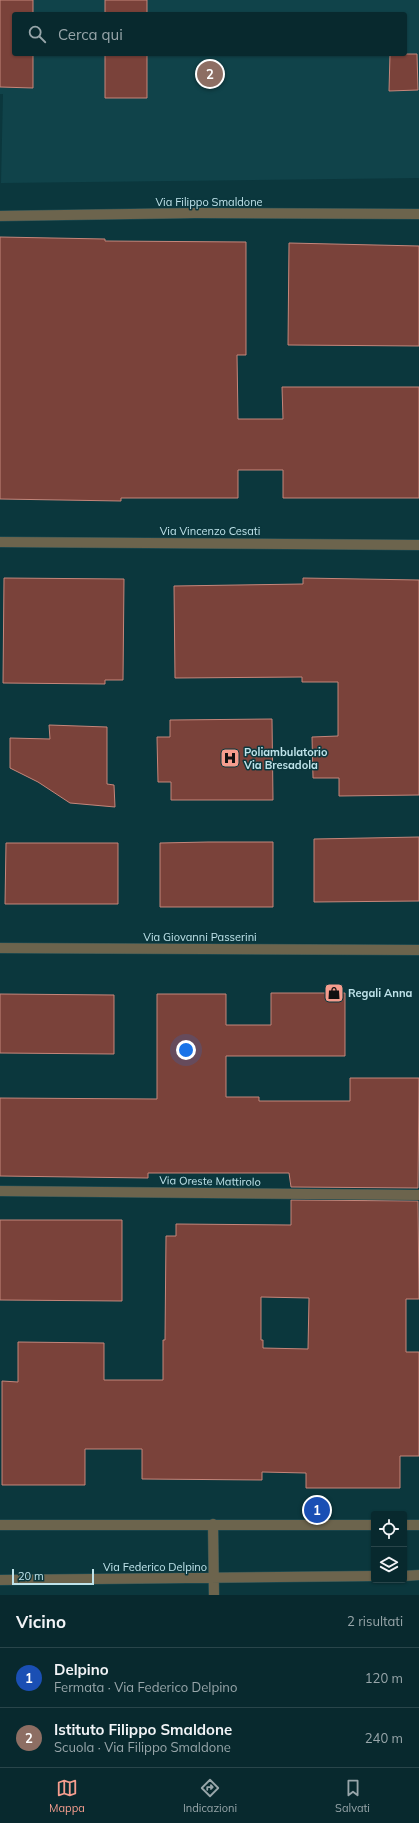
<!DOCTYPE html>
<html lang="it">
<meta charset="utf-8">
<style>
body{margin:0;font-family:Mulish,sans-serif;background:#113136;color:#f1f3f6}
.controls{position:absolute;right:12px;bottom:12px;display:grid;overflow:hidden;border-radius:4px;box-shadow:0 1px 3px #0004}
.controls button{width:36px;height:36px;display:grid;place-items:center;padding:0;border:0;border-bottom:1px solid #29454a;background:#08292e;color:#f1f3f6;font:20px sans-serif}
.scale{position:absolute;left:12px;bottom:10px;width:82px;box-sizing:border-box;padding-left:4px;border:2px solid #bfe3ea;border-top:0;font-size:11px;line-height:14px;white-space:nowrap;color:#bfe3ea;-webkit-text-stroke:3px #0b373d;paint-order:stroke}
.you{position:absolute;left:186px;top:1050px;width:14px;height:14px;margin:-10px;border:3px solid #fff;border-radius:50%;background:#1a73e8;box-shadow:0 0 0 6px #1a73e833}
.badge{display:grid;place-items:center;width:26px;height:26px;border-radius:50%;background:#f59d8e;color:#fff;font-size:13px;font-weight:700}
.pin{position:absolute;translate:-50% -50%;border:2px solid #fff;box-shadow:0 1px 4px #0006}
.list{margin:0;padding:0;list-style:none}
h2{display:flex;justify-content:space-between;align-items:center;height:52px;margin:0;padding:0 16px;font-size:17px}
h2 small{font-size:13px;font-weight:400;color:#98a6aa}
.list li{display:grid;grid-template-columns:26px 1fr auto;gap:12px;align-items:center;box-sizing:border-box;height:60px;padding:0 16px;border-top:1px solid #29454a}
.list b{display:block;font-size:15px;white-space:nowrap}
.list p{margin:0;font-size:13px;white-space:nowrap;color:#98a6aa}
.list em{font-size:13px;font-style:normal;color:#98a6aa}
.icon{flex:none;width:22px;height:22px;fill:none;stroke:currentColor;stroke-width:2;stroke-linecap:round;stroke-linejoin:round}
.map{position:relative;flex:none;width:419px;height:1595px;overflow:hidden}
.search{position:absolute;background:#08292e;box-shadow:0 1px 3px #0004;left:12px;right:12px;top:12px;height:44px;display:flex;align-items:center;gap:10px;box-sizing:border-box;padding:0 14px;border-radius:4px;color:#98a6aa;font-size:15px}
.sheet{height:172px;background:#08292e}
nav{display:flex;justify-content:space-around;align-items:center;box-sizing:border-box;height:56px;border-top:1px solid #29454a;background:#08292e;font-size:11px;color:#98a6aa}
nav a{display:grid;justify-items:center;gap:2px}
nav .on{color:#f59d8e}
.map>svg:first-child{display:block}
</style>
<div class="map">
<svg width="419" height="1595" viewBox="0 0 419 1595">
<rect width="100%" height="100%" fill="#0b373d"/>
<path fill="#10434a" fill-rule="evenodd" d="M 0,0 L 419,0 L 419,178 L 1,183 L 3,94 L 0,94 ZM 14,14 L 405,14 L 405,54 L 14,54 Z"/>
<path fill="#7a423a" stroke="#c4867b" fill-rule="evenodd" d="M 0,0 L 33,0 L 33,14 L 14,14 L 14,54 L 33,54 L 33,88 L 0,87 Z
M 105,0 L 147,0 L 147,14 L 105,14 Z
M 105,54 L 147,54 L 147,98 L 105,98 Z
M 390,54 L 417,54 L 418,90 L 389,91 Z
M 0,237 L 105,239 L 105,241 L 246,242 L 246,355 L 237,355 L 238,419 L 283,419 L 282,387 L 419,387 L 419,498 L 283,498 L 283,470 L 238,470 L 238,498 L 121,498 L 121,501 L 0,499 Z
M 289,243 L 419,246 L 419,346 L 288,345 Z
M 4,578 L 124,579 L 123,680 L 105,680 L 105,684 L 3,683 Z
M 303,578 L 419,580 L 419,795 L 339,796 L 339,778 L 313,778 L 312,737 L 338,736 L 338,682 L 302,682 L 302,677 L 175,678 L 174,586 L 303,584 Z
M 272,719 L 273,800 L 171,800 L 171,782 L 158,782 L 157,737 L 170,737 L 170,720 Z
M 49,725 L 107,727 L 107,784 L 114,785 L 115,807 L 70,803 L 38,782 L 10,768 L 10,738 L 50,739 Z
M 419,837 L 419,901 L 314,902 L 314,839 Z
M 208,842 L 273,842 L 273,907 L 160,907 L 160,843 Z
M 6,843 L 118,843 L 118,904 L 5,904 Z
M 271,993 L 345,993 L 345,1056 L 226,1056 L 226,1097 L 259,1097 L 259,1101 L 350,1101 L 350,1078 L 419,1078 L 418,1188 L 291,1187 L 289,1173 L 148,1173 L 148,1178 L 0,1176 L 0,1098 L 157,1099 L 157,994 L 226,994 L 226,1025 L 271,1025 Z
M 0,994 L 114,995 L 114,1054 L 0,1053 Z
M 291,1200 L 418,1201 L 419,1299 L 406,1299 L 406,1352 L 419,1352 L 419,1456 L 400,1456 L 400,1488 L 306,1488 L 306,1473 L 262,1472 L 262,1480 L 142,1479 L 142,1449 L 85,1449 L 85,1485 L 2,1485 L 2,1381 L 18,1382 L 18,1342 L 104,1343 L 104,1380 L 163,1380 L 163,1340 L 165,1340 L 166,1236 L 176,1236 L 176,1224 L 291,1225 ZM 261,1297 L 309,1298 L 308,1349 L 263,1348 L 263,1340 L 261,1340 Z
M 0,1220 L 122,1220 L 122,1301 L 0,1300 Z"/>
<g fill="none" stroke-linecap="round" stroke-linejoin="round">
<defs>
<path id="street" d="M 0,216 L 195,213 L 419,214
M 0,542 L 419,545
M 0,948 L 419,950
M 0,1191 L 419,1195
M 213,1524 L 214,1595
M 0,1525 L 374,1525
M 404,1525 L 419,1525
M 404,1576 L 419,1575
M 0,1580 L 374,1576"/>
</defs>
<use href="#street" stroke="#285359" stroke-width="11"/>
<use href="#street" stroke="#6c644d" stroke-width="10"/>
</g>
<defs>
<symbol id="hospital-square" viewBox="-11 -11 22 22"><rect x="-9" y="-9" width="18" height="18" rx="4" fill="#f59d8e" stroke="#0b373d"/><path d="M-5-5h3v3.5h4V-5h3V5h-3V1.5h-4V5h-3Z" fill="#111"/></symbol>
<symbol id="shop-square" viewBox="-11 -11 22 22"><rect x="-9" y="-9" width="18" height="18" rx="4" fill="#f59d8e" stroke="#0b373d"/><path d="M-5-2.5h2.3a2.7 3.5 0 0 1 5.4 0H5L5.5 6h-11ZM-1.5-2.5h3a1.5 2.3 0 0 0-3 0Z" fill="#111"/></symbol>
</defs>
<g fill-rule="evenodd">
<use href="#hospital-square" x="219" y="747" width="22" height="22"/>
<use href="#shop-square" x="323" y="982" width="22" height="22"/>
</g>
<g text-anchor="middle" dominant-baseline="central" stroke-width="3" stroke-linejoin="round" paint-order="stroke">
<g font-size="11" fill="#bfe3ea" stroke="#0b373d">
<text x="209" y="202">Via Filippo Smaldone</text>
<text x="210" y="531">Via Vincenzo Cesati</text>
<text x="200" y="937">Via Giovanni Passerini</text>
<text transform="translate(210 1181) rotate(1)">Via Oreste Mattirolo</text>
<text x="155" y="1567">Via Federico Delpino</text>
</g>
<g font-size="11" font-weight="bold" fill="#bfe3ea" stroke="#0b373d" text-anchor="start">
<text x="244" y="752">Poliambulatorio<tspan x="244" dy="13">Via Bresadola</tspan></text>
<text x="348" y="993">Regali Anna</text>
</g>
</g>
</svg>
<div class="controls">
<button><svg class="icon" aria-label="locate" viewBox="0 0 24 24"><circle cx="12" cy="12" r="6"/><path d="M12 2v4M12 18v4M2 12h4M18 12h4"/></svg></button>
<button><svg class="icon" aria-label="layers" viewBox="0 0 24 24"><path d="M12 4l9 5-9 5-9-5zM3 14l9 5 9-5"/></svg></button>
</div>
<div class="scale">20 m</div>
<div class="you"></div>
<div class="pin badge" style="left:317px;top:1510px;background:#1a4fb4">1</div>
<div class="pin badge" style="left:210px;top:74px;background:#8d6e63">2</div>
<div class="search"><svg class="icon" aria-label="search" viewBox="0 0 24 24"><circle cx="10" cy="10" r="6"/><path d="M15 15l6 6"/></svg>Cerca qui</div>
</div>
<section class="sheet">
<h2>Vicino<small>2 risultati</small></h2>
<ul class="list">
<li><span class="badge" style="background:#1a4fb4">1</span><div><b>Delpino</b><p>Fermata · Via Federico Delpino</p></div><em>120 m</em></li>
<li><span class="badge" style="background:#8d6e63">2</span><div><b>Istituto Filippo Smaldone</b><p>Scuola · Via Filippo Smaldone</p></div><em>240 m</em></li>
</ul>
</section>
<nav>
<a class="on"><svg class="icon" aria-label="map" viewBox="0 0 24 24"><path d="M3 6l6-2 6 2 6-2v14l-6 2-6-2-6 2zM9 4v14M15 6v14"/></svg>Mappa</a>
<a><svg class="icon" aria-label="directions" viewBox="0 0 24 24"><path d="M12 3l9 9-9 9-9-9zM9 14v-3h6M13 9l2 2-2 2"/></svg>Indicazioni</a>
<a><svg class="icon" aria-label="saved" viewBox="0 0 24 24"><path d="M7 4h10v16l-5-4-5 4z"/></svg>Salvati</a>
</nav>
